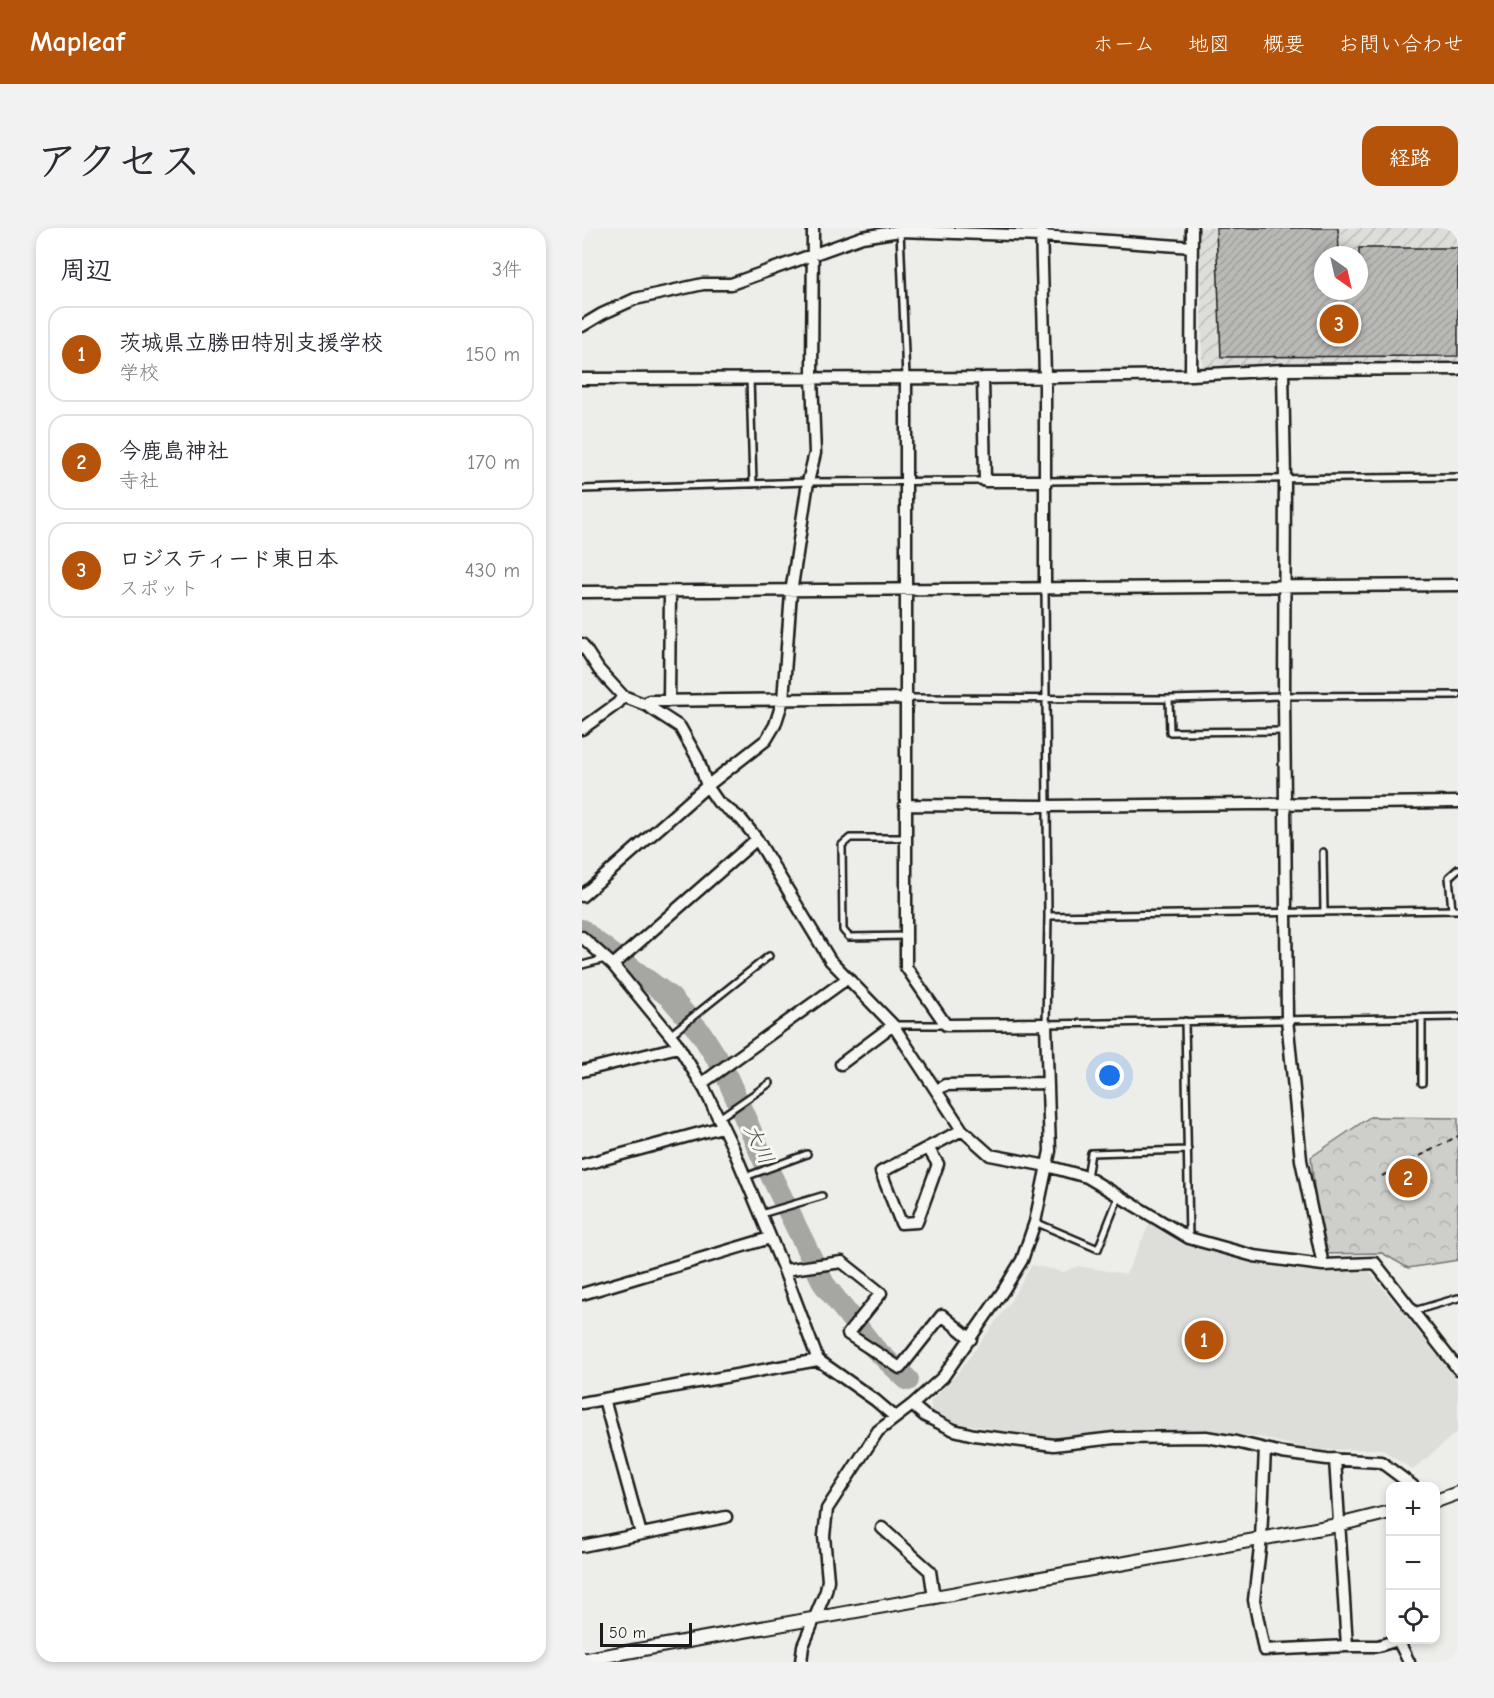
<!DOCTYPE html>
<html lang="ja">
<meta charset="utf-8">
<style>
body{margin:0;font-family:"Comic Neue","Klee One",sans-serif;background:#f2f2f3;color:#2b2b33}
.controls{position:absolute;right:18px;bottom:18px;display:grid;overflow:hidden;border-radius:12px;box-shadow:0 3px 9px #0003}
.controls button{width:54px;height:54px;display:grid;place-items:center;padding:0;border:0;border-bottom:2px solid #e1e1e2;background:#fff;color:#2b2b33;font:30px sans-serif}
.compass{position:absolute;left:732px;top:18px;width:54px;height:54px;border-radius:50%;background:#fff;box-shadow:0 3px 9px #0003;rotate:146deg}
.scale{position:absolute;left:18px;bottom:15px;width:92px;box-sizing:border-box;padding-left:6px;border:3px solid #1c1c1c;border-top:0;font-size:16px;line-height:21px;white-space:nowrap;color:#1c1c1c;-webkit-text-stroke:4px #f6f6f2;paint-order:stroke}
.you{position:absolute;left:528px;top:848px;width:21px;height:21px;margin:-15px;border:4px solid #fff;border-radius:50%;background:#1a73e8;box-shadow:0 0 0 9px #1a73e833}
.badge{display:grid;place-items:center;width:39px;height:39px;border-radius:50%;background:#b45309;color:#fff;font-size:20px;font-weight:700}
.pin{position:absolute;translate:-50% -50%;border:3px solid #fff;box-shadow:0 2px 6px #0006}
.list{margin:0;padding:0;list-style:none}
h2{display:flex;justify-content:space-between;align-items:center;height:78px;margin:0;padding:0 24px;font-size:26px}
h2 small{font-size:20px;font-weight:400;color:#7c7c81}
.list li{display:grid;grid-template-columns:39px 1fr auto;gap:18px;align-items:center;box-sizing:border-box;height:96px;margin:0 12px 12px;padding:0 12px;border:2px solid #e1e1e2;border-radius:18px}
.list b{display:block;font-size:22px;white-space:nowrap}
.list p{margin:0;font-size:20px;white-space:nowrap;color:#7c7c81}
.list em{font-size:20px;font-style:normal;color:#7c7c81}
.icon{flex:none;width:33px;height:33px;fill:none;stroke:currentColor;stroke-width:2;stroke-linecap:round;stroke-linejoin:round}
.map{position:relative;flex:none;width:876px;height:1434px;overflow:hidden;border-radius:18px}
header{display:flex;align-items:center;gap:36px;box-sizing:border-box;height:84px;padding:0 30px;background:#b45309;color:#fff}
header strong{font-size:28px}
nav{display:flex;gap:33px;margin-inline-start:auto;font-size:21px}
.intro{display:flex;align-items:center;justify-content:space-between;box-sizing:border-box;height:144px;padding:0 36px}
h1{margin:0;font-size:42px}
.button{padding:15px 27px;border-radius:18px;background:#b45309;color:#fff;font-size:21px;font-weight:700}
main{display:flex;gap:36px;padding:0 36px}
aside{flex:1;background:#fff;border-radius:18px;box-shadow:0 3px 9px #0003}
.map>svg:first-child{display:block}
</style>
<header>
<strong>Mapleaf</strong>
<nav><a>ホーム</a><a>地図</a><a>概要</a><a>お問い合わせ</a></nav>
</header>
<div class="intro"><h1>アクセス</h1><a class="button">経路</a></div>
<main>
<aside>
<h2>周辺<small>3件</small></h2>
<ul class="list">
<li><span class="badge">1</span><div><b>茨城県立勝田特別支援学校</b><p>学校</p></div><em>150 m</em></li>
<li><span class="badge">2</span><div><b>今鹿島神社</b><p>寺社</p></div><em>170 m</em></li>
<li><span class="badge">3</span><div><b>ロジスティード東日本</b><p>スポット</p></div><em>430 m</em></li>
</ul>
</aside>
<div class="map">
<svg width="876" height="1434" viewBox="0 0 876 1434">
<defs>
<pattern id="industrial-furrows" width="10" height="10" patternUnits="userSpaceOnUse" patternTransform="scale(1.5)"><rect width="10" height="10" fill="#ddddda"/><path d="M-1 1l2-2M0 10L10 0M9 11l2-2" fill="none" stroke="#bdbdba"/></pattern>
<pattern id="forest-crowns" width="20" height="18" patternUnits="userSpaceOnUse" patternTransform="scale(1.5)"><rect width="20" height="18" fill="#cececb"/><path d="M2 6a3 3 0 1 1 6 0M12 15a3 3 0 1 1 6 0" fill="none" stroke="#b0b0ae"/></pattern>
<pattern id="building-hatch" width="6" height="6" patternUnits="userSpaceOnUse" patternTransform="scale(1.5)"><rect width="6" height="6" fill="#b9b9b6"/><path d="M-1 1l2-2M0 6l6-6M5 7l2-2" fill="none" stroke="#9e9e9c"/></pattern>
</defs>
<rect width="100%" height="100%" fill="#edede9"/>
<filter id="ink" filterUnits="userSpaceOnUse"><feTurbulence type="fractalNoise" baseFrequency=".0167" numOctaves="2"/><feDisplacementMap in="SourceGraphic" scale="12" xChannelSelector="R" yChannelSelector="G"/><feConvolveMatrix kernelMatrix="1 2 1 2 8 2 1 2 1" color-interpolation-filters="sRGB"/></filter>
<g filter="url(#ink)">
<path fill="#ddddda" d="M 568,995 L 607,1016 L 659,1032 L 722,1042 L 786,1042 L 876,1153 L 876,1203 L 831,1242 L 799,1221 L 730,1222 L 682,1210 L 614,1201 L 475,1211 L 376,1195 L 349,1182 L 349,1173 L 374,1147 L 426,1077 L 450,1037 L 482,1044 L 496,1038 L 544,1046 Z"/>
<path fill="url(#industrial-furrows)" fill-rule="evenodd" d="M 618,0 L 876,0 L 876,137 L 620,139 ZM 741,27 L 777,27 L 777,63 L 741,63 Z"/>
<path fill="url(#forest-crowns)" stroke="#757574" stroke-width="1.5" d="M 788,889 L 876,890 L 876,1032 L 826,1040 L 800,1025 L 739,1026 L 729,929 Z"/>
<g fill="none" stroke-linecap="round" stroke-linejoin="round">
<path stroke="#a6a6a3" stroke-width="22" d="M 0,702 L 10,711 L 88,769 L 119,805 L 140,838 L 183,935 L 242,1056 L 292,1120 L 326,1152"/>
</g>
<path fill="url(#building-hatch)" stroke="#1c1c1c" stroke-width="1.5" d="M 634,0 L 756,0 L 757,27 L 741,27 L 741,63 L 777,63 L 777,20 L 876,20 L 876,128 L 639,129 Z"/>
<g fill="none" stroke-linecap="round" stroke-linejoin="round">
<defs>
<path id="service" d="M 318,3 L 324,150
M 168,150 L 171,256
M 463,253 L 876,249
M 0,261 L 226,254 L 403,253
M 463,361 L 466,688 L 464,796 L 876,789
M 326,470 L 587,471 L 702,468 L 876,467
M 587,471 L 588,504 L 702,503
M 323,610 L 268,610 L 260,617 L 261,702 L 267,709 L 324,708
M 741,624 L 742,684
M 870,682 L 867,649 L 876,641
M 466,688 L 876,682
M 0,737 L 23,731
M 603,793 L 607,1010
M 312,797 L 363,797
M 88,807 L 187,728
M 840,855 L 840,790
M 137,890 L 188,855
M 163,949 L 225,926
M 505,949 L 509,925 L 606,922
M 179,986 L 240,968
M 453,994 L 516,1021 L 537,968
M 832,1083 L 876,1070"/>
<path id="minor" d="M 459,0 L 463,148 L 463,361
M 0,98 L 20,86 L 53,71 L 121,56 L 149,56 L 280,9 L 318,3 L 459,8 L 610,19
M 701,142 L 703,251 L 702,468 L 705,791 L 719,932 L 741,1037 L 793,1035 L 876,1141
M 609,147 L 610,0
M 401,150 L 403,253 L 463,253
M 0,151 L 401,150 L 609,147 L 701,142 L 876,141
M 0,364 C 292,364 584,357 876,357
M 0,416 L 17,442 L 41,468 L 64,477 L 98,499 L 116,531 L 125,558 L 136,574 L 159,591 L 175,611 L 248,732 L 311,797 L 380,902 L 408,927 L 465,938 L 505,949 L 607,1010 L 672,1028 L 741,1037
M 87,473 L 88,364
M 64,477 L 67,473 L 326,470
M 0,501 L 36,475 L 41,468
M 323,577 L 465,578 L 876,574
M 0,668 L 125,558 L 184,512 L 193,497 L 201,472 L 209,365 L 226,254 L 233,225 L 230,149 L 231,0
M 0,709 L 31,737 L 94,814 L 123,862 L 151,920 L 202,1042 L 236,1132 L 293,1172 L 313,1189
M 31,737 L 175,611
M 259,836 L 311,797
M 0,843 L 96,819
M 119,856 L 266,750
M 355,862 L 363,857 L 464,855
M 346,920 L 356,936 L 335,994 L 319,995 L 299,944 L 380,902
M 0,937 L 140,899
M 202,1042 L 260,1034 L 299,1065 L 266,1106 L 318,1140 L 360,1087 L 389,1111
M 0,1066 L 188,1010
M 22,1171 L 59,1306
M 0,1175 L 236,1132
M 330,1177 L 343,1188 L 372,1202 L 392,1207 L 472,1217 L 532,1210 L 624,1209 L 654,1214 L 700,1225 L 745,1231 L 799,1234 L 831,1258
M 683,1221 L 679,1311 L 672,1372 L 682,1422 L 765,1418 L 796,1418 L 816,1412 L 827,1434
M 753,1231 L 765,1418
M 300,1300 L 348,1343 L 352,1370
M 0,1318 L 144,1289
M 219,1434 L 221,1418 L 244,1363 L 246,1352 L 242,1308 L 245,1281 L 296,1203 L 330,1177 L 361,1149 L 421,1063 L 440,1032 L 453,994 L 468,923 L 464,796 L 364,797 L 324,739 L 324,150"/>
<path id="tertiary" d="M 854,1273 L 876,1265
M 0,1432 L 756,1297 L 808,1284"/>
</defs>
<use href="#service" stroke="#1c1c1c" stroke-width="10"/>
<use href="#minor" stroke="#1c1c1c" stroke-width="15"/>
<use href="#tertiary" stroke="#1c1c1c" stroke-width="16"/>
<path stroke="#1c1c1c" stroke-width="2" stroke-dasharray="6 4.5" stroke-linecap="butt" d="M 800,948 L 876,908"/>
<use href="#service" stroke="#f6f6f2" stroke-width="5"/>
<use href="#minor" stroke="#f6f6f2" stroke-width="10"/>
<use href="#tertiary" stroke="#f6f6f2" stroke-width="12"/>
</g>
</g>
<g text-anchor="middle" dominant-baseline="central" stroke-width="6" stroke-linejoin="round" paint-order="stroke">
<g font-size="21" font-style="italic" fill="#535352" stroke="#f6f6f2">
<text transform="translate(177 916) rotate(65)">大川</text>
</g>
</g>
</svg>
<div class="controls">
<button>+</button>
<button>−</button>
<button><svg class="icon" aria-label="locate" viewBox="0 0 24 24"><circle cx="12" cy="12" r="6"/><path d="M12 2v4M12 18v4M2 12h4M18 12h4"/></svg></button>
</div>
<svg class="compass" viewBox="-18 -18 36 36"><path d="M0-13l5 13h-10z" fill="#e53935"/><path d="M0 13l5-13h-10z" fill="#7c7c81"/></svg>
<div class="scale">50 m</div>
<div class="you"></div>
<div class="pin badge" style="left:622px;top:1112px">1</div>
<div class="pin badge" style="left:826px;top:950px">2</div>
<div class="pin badge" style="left:757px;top:96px">3</div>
</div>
</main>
